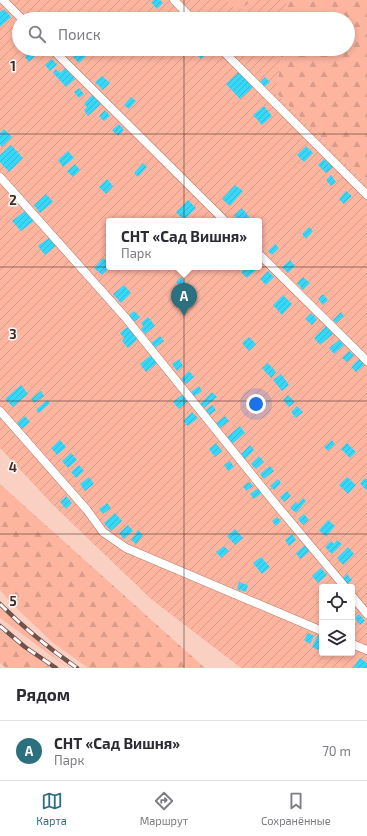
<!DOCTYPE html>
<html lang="ru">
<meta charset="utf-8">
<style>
body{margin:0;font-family:"Exo 2",sans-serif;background:#f7f7f7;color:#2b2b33}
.controls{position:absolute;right:12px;bottom:12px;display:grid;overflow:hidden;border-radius:4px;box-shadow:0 2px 6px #0003}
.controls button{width:36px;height:36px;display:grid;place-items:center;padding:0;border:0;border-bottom:1px solid #e1e1e2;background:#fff;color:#2b2b33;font:20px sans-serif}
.you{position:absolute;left:256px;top:404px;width:14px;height:14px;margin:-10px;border:3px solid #fff;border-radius:50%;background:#1a73e8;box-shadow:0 0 0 6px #1a73e833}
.badge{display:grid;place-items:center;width:26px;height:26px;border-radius:50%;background:#2c7080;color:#fff;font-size:13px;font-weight:700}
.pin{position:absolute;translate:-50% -33px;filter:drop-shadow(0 1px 2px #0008)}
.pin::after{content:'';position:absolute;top:21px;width:14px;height:12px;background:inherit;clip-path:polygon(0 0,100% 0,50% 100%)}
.popup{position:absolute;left:106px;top:218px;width:156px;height:52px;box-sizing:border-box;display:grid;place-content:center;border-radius:4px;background:#fff;filter:drop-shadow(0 1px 3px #0005);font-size:13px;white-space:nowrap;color:#7c7c81}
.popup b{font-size:15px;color:#2b2b33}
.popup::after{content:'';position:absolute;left:50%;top:100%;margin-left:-8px;border:8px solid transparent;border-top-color:#fff}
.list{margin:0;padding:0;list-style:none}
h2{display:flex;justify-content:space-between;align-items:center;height:52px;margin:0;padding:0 16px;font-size:17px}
h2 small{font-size:13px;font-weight:400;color:#7c7c81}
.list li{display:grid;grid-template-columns:26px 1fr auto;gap:12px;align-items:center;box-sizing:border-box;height:60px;padding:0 16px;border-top:1px solid #e1e1e2}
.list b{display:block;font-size:15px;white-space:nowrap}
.list p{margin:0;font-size:13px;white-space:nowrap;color:#7c7c81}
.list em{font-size:13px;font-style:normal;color:#7c7c81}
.icon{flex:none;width:22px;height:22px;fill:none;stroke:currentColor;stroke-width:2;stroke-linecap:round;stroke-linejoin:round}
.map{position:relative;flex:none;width:367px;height:668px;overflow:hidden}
.search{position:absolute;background:#fff;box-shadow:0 2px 6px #0003;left:12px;right:12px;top:12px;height:44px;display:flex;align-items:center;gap:10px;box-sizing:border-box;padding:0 14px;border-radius:22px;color:#7c7c81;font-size:15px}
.sheet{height:112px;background:#fff}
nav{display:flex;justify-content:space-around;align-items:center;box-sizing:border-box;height:56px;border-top:1px solid #e1e1e2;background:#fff;font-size:11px;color:#7c7c81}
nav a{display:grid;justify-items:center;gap:2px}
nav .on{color:#2c7080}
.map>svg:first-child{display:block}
</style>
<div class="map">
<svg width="367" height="668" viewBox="0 0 367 668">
<defs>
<pattern id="forest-firs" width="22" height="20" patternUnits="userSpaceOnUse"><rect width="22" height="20" fill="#fdb5a0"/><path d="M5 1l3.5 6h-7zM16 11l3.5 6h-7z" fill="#da9c8a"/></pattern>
<pattern id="garden-furrows" width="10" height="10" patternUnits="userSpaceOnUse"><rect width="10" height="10" fill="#fdb5a0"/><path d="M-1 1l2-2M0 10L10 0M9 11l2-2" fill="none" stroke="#da9c8a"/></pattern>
<pattern id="building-hatch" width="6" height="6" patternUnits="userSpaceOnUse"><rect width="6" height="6" fill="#37d7fa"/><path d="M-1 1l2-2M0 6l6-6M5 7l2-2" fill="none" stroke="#32b9d6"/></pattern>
</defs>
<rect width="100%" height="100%" fill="#fad0c3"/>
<path fill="url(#forest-firs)" d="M 227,0 L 254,0 L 238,11 Z
M 287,0 L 367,0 L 367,184 L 276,93 L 282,49 L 348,49 L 348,19 L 285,19 Z
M 0,484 L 205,668 L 88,668 L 52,642 L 12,604 L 0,590 Z
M 0,608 L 68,668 L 0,618 Z
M 0,630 L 51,668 L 6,668 L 0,663 Z"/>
<path fill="url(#garden-furrows)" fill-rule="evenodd" d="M 0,0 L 227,0 L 238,11 L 254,0 L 287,0 L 285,19 L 19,19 L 19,49 L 282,49 L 276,93 L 367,184 L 367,668 L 241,668 L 151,599 L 52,504 L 0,448 ZM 109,221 L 259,221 L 259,267 L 109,267 ZM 322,587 L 352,587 L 352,653 L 322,653 Z"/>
<path fill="url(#building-hatch)" d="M 154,0 L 160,0 L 163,3 L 157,9 L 151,2 Z
M 4,9 L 11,17 L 0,27 L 0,12 Z
M 32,49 L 37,54 L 29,62 L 25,57 Z
M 82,49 L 87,55 L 79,63 L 73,57 Z
M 193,49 L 208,49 L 210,51 L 201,59 L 192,50 Z
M 52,59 L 57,65 L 50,71 L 45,65 Z
M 65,68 L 75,79 L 66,87 L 53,73 L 56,69 L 60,73 Z
M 239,72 L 253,87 L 240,99 L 226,84 Z
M 102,76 L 110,83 L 103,90 L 95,82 Z
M 265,77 L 270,82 L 263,88 L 259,83 Z
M 79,88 L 84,94 L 79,98 L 74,92 Z
M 92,95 L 101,104 L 88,116 L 84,110 L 87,107 L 84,104 Z
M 131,97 L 136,101 L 129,109 L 124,105 Z
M 264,106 L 272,116 L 262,125 L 253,115 Z
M 105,110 L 110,116 L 104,121 L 99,116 Z
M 119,124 L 124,130 L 118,136 L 112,130 Z
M 4,129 L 12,137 L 2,147 L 0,144 L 0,133 Z
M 11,145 L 23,158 L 9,172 L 0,162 L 0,155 Z
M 306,146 L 313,153 L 304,162 L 297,155 Z
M 68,151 L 74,158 L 63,167 L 58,160 Z
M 324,159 L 333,167 L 326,173 L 318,165 Z
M 143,163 L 147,167 L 138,177 L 134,173 Z
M 75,164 L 80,170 L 73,177 L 67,171 Z
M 331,175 L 336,182 L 331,186 L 326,180 Z
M 107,179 L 113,186 L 106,194 L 99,187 Z
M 235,185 L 243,191 L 230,206 L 222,199 Z
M 346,191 L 352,196 L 344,204 L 339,199 Z
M 46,194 L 53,202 L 40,213 L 34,205 Z
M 188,200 L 196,208 L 184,220 L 176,212 Z
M 242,208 L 250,218 L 247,221 L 239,221 L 234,215 Z
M 26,210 L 34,221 L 21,231 L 12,221 Z
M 309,227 L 313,231 L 306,239 L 302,234 Z
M 50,237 L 57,245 L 45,255 L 38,246 Z
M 275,244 L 279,248 L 272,255 L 268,251 Z
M 103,258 L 109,263 L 109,268 L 102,275 L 94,268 Z
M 290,260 L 295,266 L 288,273 L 282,267 Z
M 246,267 L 255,267 L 257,269 L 247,278 L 241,272 Z
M 268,271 L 274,277 L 266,285 L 260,279 Z
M 181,277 L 188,286 L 182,290 L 176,282 Z
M 303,277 L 310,283 L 303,290 L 297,283 Z
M 124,285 L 131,293 L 121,303 L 113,294 Z
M 323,294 L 328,300 L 323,305 L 318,299 Z
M 283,295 L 292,304 L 282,315 L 273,305 Z
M 134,311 L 140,317 L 134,322 L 128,316 Z
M 341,312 L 344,316 L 336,323 L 333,320 Z
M 311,313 L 317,319 L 312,325 L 305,319 Z
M 148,317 L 155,326 L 145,334 L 141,329 L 144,327 L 141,323 Z
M 326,326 L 333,334 L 320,345 L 314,338 Z
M 127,327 L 138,339 L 128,348 L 122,341 L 124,338 L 120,333 Z
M 160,336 L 164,341 L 155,348 L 151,343 Z
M 249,337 L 256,344 L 249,351 L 242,343 Z
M 339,340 L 344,345 L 334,354 L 329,348 Z
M 349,351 L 354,355 L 347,362 L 342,358 Z
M 151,355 L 157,363 L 146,372 L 140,364 Z
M 179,359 L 183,366 L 177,371 L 172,364 Z
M 359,359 L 364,365 L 356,372 L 351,367 Z
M 268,363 L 276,372 L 271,378 L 262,368 Z
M 189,371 L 194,377 L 186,384 L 181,379 Z
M 281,374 L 289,385 L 282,391 L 273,380 Z
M 21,385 L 28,394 L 13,407 L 5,399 Z
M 199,386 L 202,391 L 194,397 L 191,392 Z
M 41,391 L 44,396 L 34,403 L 31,399 Z
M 212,392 L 217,397 L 204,408 L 200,404 Z
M 183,394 L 188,401 L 179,409 L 173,402 Z
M 288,395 L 295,402 L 289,407 L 283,400 Z
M 47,400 L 50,403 L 39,413 L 36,410 Z
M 212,405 L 216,410 L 210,415 L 206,410 Z
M 297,406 L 303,412 L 296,418 L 291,412 Z
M 192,412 L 198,418 L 188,426 L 183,421 Z
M 25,416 L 30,422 L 22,429 L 17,423 Z
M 225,416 L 229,421 L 220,428 L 216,423 Z
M 240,426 L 245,433 L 232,444 L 226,438 Z
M 60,440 L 66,447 L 57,455 L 51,448 Z
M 332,440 L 335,444 L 328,451 L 324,447 Z
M 216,443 L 222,451 L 215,457 L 209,449 Z
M 347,443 L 356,452 L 350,458 L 341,449 Z
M 250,445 L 254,450 L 245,459 L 241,454 Z
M 71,453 L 77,460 L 68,468 L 62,461 Z
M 259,456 L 264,462 L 256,469 L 251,464 Z
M 230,461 L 234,467 L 228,471 L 224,465 Z
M 79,465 L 84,471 L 76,478 L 71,472 Z
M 270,466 L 274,471 L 264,479 L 260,474 Z
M 89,477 L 94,484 L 85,491 L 80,484 Z
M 347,477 L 356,485 L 348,494 L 339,485 Z
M 365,478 L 367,480 L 367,489 L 366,490 L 360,483 Z
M 278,479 L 281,483 L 274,490 L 270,486 Z
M 250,482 L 253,486 L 246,491 L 243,486 Z
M 258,488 L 262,493 L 254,499 L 250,494 Z
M 287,491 L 291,496 L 284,502 L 280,497 Z
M 66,496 L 72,503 L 66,509 L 60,502 Z
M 303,498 L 306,501 L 296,513 L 290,508 L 296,502 L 298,504 Z
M 107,503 L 111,508 L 103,514 L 99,509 Z
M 115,513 L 122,521 L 111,531 L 104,523 Z
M 304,514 L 309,520 L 303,525 L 298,519 Z
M 277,517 L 281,521 L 276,526 L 272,521 Z
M 328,520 L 335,526 L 326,537 L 319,530 Z
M 128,525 L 133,531 L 124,539 L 119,533 Z
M 235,529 L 243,538 L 235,545 L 227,536 Z
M 138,530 L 143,535 L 136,544 L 131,540 Z
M 292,534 L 296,540 L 289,546 L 285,540 Z
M 337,540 L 342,544 L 332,554 L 325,547 L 331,541 L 334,544 Z
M 305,545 L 310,551 L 300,559 L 296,553 Z
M 224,546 L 229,551 L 221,558 L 216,552 Z
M 348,547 L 354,554 L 343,565 L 337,558 Z
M 261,557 L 270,567 L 262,574 L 253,563 Z
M 321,568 L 327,575 L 318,583 L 312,576 Z
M 347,574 L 352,580 L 347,584 L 342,579 Z
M 239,582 L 248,585 L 246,592 L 237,589 Z
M 359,614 L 365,621 L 360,625 L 355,618 Z
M 308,633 L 314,636 L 310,644 L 304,640 Z
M 318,635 L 322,638 L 322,648 L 320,651 L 312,647 Z
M 360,658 L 367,663 L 367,668 L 353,668 Z"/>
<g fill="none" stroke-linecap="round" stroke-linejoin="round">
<defs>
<path id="minor" d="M 3,0 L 22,19
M 174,0 L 192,19
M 52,49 L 225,221
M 221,49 L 367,195
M 0,177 L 125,317 L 274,502 L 345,587
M 259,254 L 367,361
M 0,411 L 87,510 L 103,532 L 126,548 L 322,631
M 352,596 L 367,614
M 352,644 L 367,650"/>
</defs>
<use href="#minor" stroke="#b97967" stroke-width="9"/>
<use href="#minor" stroke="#fff" stroke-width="8"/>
<defs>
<path id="rail" d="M 0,604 C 24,628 50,649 77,668
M 0,626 L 25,647 L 56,668"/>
</defs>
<use href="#rail" stroke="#705249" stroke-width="4.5"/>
<use href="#rail" stroke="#fbfbfb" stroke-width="3" stroke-dasharray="9" stroke-linecap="butt"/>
</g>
<path fill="none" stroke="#442a22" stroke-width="1" stroke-opacity="0.55" d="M 184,0 L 184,19M 184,49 L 184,668M 0,134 L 367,134M 0,267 L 367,267M 0,401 L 367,401M 0,534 L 367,534"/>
<g font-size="13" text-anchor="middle" font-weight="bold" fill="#442a22" stroke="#fbfbfb" stroke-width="3" stroke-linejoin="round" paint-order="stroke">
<text x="13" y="71">1</text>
<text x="13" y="205">2</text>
<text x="13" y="339">3</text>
<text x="13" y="472">4</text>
<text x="13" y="606">5</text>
</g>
</svg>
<div class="controls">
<button><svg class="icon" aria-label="locate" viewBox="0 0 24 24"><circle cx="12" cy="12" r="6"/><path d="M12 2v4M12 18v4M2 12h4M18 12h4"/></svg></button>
<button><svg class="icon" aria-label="layers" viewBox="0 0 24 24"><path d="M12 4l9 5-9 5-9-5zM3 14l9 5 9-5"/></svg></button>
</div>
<div class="you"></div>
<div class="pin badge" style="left:184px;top:316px">A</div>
<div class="popup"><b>СНТ «Сад Вишня»</b>Парк</div>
<div class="search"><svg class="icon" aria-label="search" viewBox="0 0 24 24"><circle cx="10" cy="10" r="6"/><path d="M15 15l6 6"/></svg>Поиск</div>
</div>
<section class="sheet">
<h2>Рядом<small></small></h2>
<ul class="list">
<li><span class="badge">A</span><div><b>СНТ «Сад Вишня»</b><p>Парк</p></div><em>70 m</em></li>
</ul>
</section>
<nav>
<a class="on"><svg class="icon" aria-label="map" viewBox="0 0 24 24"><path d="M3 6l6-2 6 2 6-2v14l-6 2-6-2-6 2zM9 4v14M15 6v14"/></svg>Карта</a>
<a><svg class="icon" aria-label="directions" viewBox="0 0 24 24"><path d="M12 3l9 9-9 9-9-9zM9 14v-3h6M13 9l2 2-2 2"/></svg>Маршрут</a>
<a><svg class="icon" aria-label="saved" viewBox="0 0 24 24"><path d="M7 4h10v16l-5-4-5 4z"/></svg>Сохранённые</a>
</nav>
